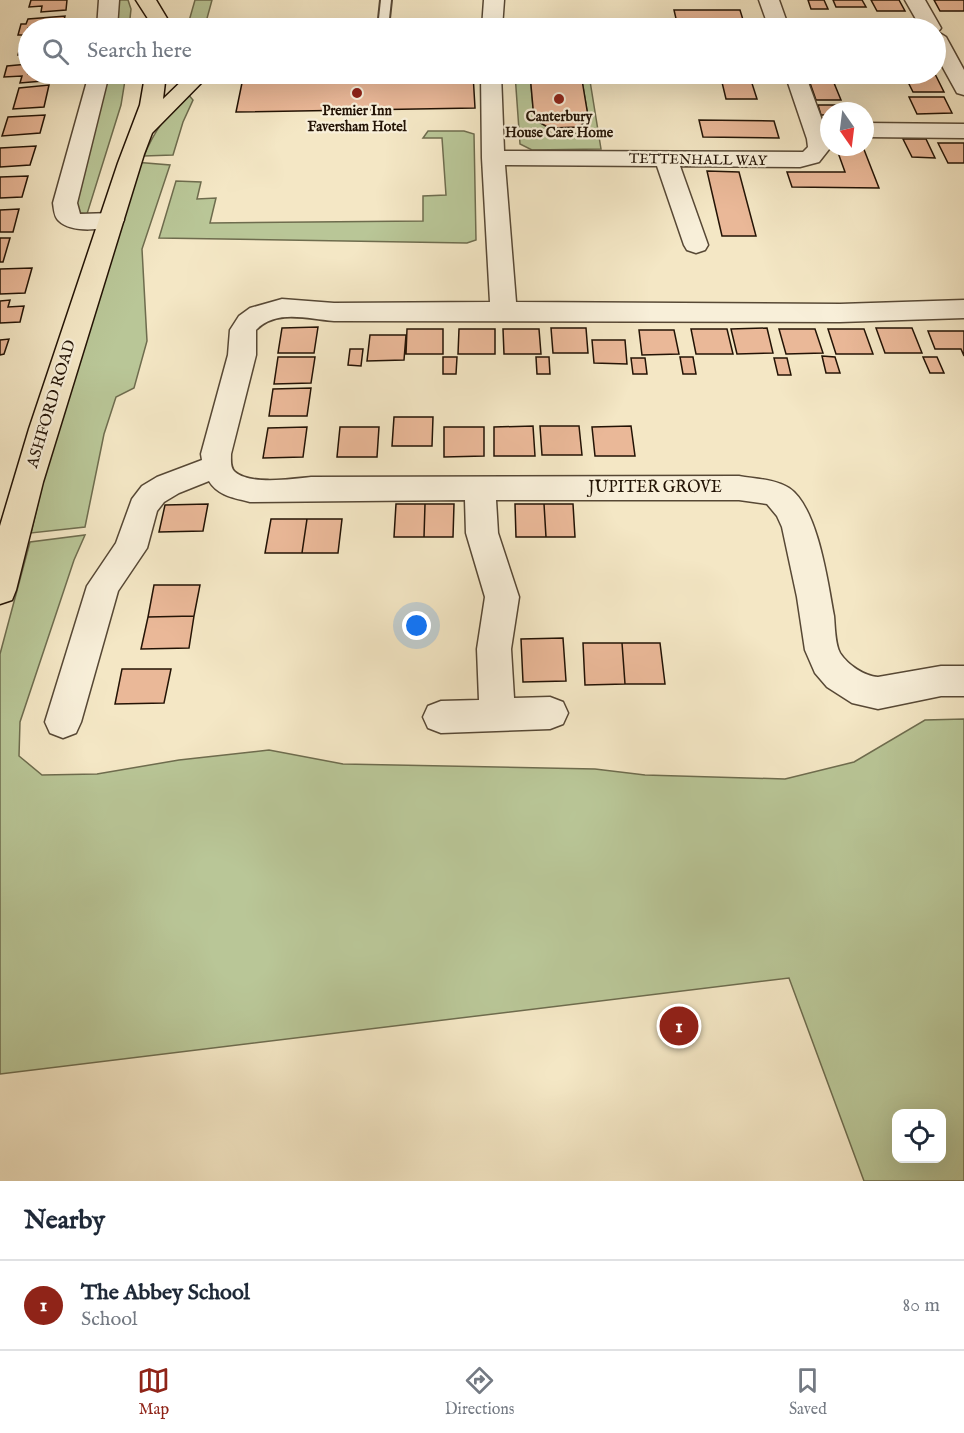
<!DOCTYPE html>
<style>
body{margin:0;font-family:"IM FELL English",serif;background:#f2f2f3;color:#1f2937}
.controls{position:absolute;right:18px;bottom:18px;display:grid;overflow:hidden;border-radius:12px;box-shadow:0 6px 24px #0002}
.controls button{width:54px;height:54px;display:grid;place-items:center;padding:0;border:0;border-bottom:2px solid #e0e1e3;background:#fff;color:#1f2937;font:30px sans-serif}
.compass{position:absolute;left:820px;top:102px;width:54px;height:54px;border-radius:50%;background:#fff;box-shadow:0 6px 24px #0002;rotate:166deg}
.you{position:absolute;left:417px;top:626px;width:21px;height:21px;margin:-15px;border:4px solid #fff;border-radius:50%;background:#1a73e8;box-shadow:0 0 0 9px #1a73e833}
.badge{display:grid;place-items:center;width:39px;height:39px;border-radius:50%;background:#8f2418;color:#fff;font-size:20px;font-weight:700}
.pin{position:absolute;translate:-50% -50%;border:3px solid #fff;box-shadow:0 2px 6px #0006}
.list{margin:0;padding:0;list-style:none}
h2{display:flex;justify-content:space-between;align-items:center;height:78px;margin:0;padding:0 24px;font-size:26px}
h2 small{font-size:20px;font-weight:400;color:#747a83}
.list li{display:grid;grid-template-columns:39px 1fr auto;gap:18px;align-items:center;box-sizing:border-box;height:90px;padding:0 24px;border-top:2px solid #e0e1e3}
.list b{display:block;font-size:22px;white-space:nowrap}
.list p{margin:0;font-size:20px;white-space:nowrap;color:#747a83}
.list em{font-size:20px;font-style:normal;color:#747a83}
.icon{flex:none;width:33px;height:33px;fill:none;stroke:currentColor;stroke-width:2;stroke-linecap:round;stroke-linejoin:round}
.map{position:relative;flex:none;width:964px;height:1181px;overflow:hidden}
.search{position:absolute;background:#fff;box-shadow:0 6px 24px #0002;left:18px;right:18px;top:18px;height:66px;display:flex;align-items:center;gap:15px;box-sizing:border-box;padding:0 21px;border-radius:33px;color:#747a83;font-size:22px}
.sheet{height:168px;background:#fff}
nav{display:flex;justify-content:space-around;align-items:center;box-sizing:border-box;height:84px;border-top:2px solid #e0e1e3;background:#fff;font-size:16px;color:#747a83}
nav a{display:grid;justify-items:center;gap:3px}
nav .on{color:#8f2418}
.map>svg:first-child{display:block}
</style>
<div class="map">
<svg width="964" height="1181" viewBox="0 0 964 1181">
<rect width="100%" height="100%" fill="#f4e7c5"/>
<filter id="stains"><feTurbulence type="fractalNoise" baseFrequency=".00333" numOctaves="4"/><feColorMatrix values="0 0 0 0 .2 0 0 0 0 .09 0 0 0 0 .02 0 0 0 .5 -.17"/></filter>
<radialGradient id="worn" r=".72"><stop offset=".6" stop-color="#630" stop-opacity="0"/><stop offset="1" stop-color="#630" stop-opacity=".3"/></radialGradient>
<path fill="#b9c697" stroke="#6e6c4e" stroke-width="1.5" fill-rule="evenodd" d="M 115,0 L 128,0 L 131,9 L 129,28 L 113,28 Z
M 195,0 L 212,0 L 206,22 L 221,22 L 220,25 L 230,25 L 229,28 L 187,28 Z
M 105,74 L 126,74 L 121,105 L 87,214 L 73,212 L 90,150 Z
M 515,74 L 530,74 L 534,119 L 549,128 L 551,134 L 581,133 L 580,127 L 588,116 L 582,81 L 590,81 L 601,149 L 532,150 L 520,144 Z
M 187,93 L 193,100 L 183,122 L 173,155 L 144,156 C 154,131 168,113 187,93 Z
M 428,131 L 464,131 L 474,134 L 476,240 L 467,243 L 159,238 L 176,181 L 201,182 L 197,199 L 216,198 L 210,223 L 423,221 L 423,196 L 446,195 L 442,138 L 423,138 Z
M 134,162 L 170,165 L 142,249 L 147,341 L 134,388 L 116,397 L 104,434 L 85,527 L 31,533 L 54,436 Z
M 85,535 L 74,560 L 20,722 L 19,756 L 42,775 L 97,774 L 179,760 L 269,750 L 343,764 L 595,769 L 645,775 L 785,779 L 854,762 L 925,720 L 964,719 L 964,1181 L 864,1181 L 789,978 L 0,1074 L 0,654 L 30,542 ZM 896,1114 L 942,1114 L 942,1158 L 896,1158 Z"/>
<path fill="#eab898" stroke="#231305" stroke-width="1.5" d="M 31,0 L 67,0 L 66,10 L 41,12 L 42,6 L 29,7 Z
M 808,0 L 824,0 L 828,9 L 811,9 Z
M 833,0 L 862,0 L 866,7 L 836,7 Z
M 871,0 L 899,0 L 905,11 L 877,11 Z
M 934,0 L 964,0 L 964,11 L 940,11 Z
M 674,10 L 740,10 L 744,23 L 677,23 Z
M 65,16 L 62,28 L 28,28 L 28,38 L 25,38 L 26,35 L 18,35 L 21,24 L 26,24 L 28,19 Z
M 787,20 L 815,20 L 818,28 L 790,28 Z
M 28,43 L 28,54 L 18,55 L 21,44 Z
M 28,64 L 28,74 L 45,74 L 43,81 L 20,83 L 22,76 L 4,77 L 7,66 Z
M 473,74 L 475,108 L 236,112 L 243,78 Z
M 530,74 L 581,74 L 588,116 L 580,127 L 549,128 L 534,119 Z
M 720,74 L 749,74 L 757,99 L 726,99 Z
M 904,74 L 935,74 L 944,92 L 913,92 Z
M 810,83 L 834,83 L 841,100 L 816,100 Z
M 49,85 L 44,107 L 13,109 L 19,88 Z
M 909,97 L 944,97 L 952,113 L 917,114 Z
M 818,105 L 848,105 L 850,111 L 829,111 L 829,115 L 821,115 Z
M 45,115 L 40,133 L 2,136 L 8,117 Z
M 699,120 L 774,121 L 779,138 L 703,137 Z
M 903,139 L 926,139 L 935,158 L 912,157 Z
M 938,143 L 964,143 L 964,163 L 948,163 Z
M 36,146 L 30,165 L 0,167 L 0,148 Z
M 836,147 L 863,147 L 879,188 L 792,187 L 787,172 L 845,172 Z
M 707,171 L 739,172 L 756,236 L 722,236 Z
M 28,176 L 22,197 L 0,198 L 0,177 Z
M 19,209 L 13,232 L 0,232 L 0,210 Z
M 0,238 L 10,238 L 3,262 L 0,262 Z
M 32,268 L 25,293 L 0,294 L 0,269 Z
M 10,300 L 8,307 L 24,306 L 20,322 L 0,323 L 0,301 Z
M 318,327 L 314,353 L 278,353 L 282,328 Z
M 551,328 L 586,328 L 588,353 L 553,353 Z
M 767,328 L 773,353 L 737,354 L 731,329 Z
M 876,328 L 912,328 L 922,353 L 885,353 Z
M 407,329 L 443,329 L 443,354 L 406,354 Z
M 459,329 L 495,329 L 495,354 L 458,354 Z
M 503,329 L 539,329 L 541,354 L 504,354 Z
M 691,329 L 727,329 L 733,354 L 696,354 Z
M 779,329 L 815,329 L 823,353 L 786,354 Z
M 828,329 L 864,329 L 873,354 L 836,354 Z
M 639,330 L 674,330 L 679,354 L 642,355 Z
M 928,331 L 964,331 L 964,356 L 961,349 L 935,349 Z
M 370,335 L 406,335 L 404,360 L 367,361 Z
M 9,339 L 4,354 L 0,355 L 0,340 Z
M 592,340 L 625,340 L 627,364 L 594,363 Z
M 350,349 L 363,349 L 361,366 L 348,365 Z
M 822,356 L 835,357 L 840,373 L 826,373 Z
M 278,357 L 315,357 L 311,383 L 274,384 Z
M 443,357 L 457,357 L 456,374 L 443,374 Z
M 536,357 L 549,357 L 550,374 L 537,374 Z
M 680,357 L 693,357 L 696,374 L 683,374 Z
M 923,357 L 937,357 L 944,373 L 930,373 Z
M 631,358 L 645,358 L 647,374 L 633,374 Z
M 774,358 L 787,358 L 791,375 L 778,375 Z
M 311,388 L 307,416 L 269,416 L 273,389 Z
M 394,417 L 433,417 L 432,446 L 392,446 Z
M 533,426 L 535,456 L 494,456 L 494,427 Z
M 540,426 L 579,426 L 582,455 L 542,455 Z
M 631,426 L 635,456 L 595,456 L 592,427 Z
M 307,427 L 303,457 L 263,458 L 268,428 Z
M 340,427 L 379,427 L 377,457 L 337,457 Z
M 444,427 L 484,427 L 484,456 L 444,457 Z
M 208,504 L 203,531 L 159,532 L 165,505 Z
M 396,504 L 425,504 L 424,537 L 394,537 Z
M 425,504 L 454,504 L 453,537 L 424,537 Z
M 515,504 L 544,504 L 546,537 L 516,537 Z
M 544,504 L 573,504 L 575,537 L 546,537 Z
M 271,519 L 307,519 L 302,553 L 265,553 Z
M 307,519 L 342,519 L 338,553 L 302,553 Z
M 154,585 L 200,585 L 194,616 L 148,617 Z
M 194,616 L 189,648 L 141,649 L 148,617 Z
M 563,638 L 566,681 L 523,682 L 521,639 Z
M 583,643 L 622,643 L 625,684 L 585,685 Z
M 622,643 L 660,643 L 665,684 L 625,684 Z
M 122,669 L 171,669 L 164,703 L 115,704 Z"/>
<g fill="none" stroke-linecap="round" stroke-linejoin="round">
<defs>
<path id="lane" d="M 381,0 L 391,0 L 388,28 L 378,28 Z"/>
<path id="street" d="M 99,0 L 119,0 L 117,28 L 97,28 Z
M 484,0 L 504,0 L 502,28 L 482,28 Z
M 759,0 L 779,0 L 789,28 L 769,28 Z
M 905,0 L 925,0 L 941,28 L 938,32 L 946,37 L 964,70 L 964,95 L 957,93 L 936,55 L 936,28 L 921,28 Z
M 89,74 L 109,74 L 77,203 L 80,214 L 112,213 L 121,215 L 124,220 L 121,225 C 105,229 72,234 59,221 C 54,217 54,209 53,203 Z
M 481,74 L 501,74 L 504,151 L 803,152 L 808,147 L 807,139 L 785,74 L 805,74 L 829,139 L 830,148 L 819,162 L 800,167 L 680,166 L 708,245 L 705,250 L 696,253 L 687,250 L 684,245 L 657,166 L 505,165 L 516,302 L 840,304 L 964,300 L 964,318 L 840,322 L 334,321 C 308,319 276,309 256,330 L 256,355 L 231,454 C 231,460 230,468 235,472 C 250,485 292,479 311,477 L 739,476 C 755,479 775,479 789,488 C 818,507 828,584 834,616 C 835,627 835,644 840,653 C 848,665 864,676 878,677 L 941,666 L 964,666 L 964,696 L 941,696 L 878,709 L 852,703 L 827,687 L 815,673 L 805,650 L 797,597 L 782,527 L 777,516 L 767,504 L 739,500 L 496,500 L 498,533 L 519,597 L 511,649 L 514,698 L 550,697 L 563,702 L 568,713 L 563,724 L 550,729 L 441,733 L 428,728 L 423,717 L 428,706 L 441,701 L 479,700 L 477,649 L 485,597 L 466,533 L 465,500 L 250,502 C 235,498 218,496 209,481 L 179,493 L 164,502 L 157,511 L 147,548 L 118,591 L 81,722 L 76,733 L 63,738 L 50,733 L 45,722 L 87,586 L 116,543 L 132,499 L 142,486 L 157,477 L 202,460 L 201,454 L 228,355 L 230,330 L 239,316 L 250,308 L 282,299 L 334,303 L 490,302 L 482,158 Z
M 865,123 L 964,124 L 964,138 L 865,137 Z"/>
<path id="primary" d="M 136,0 L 156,0 L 168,20 L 178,28 L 154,28 Z
M 142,74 L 162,74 L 165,82 L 163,99 L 189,74 L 210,74 L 152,133 L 144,154 L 43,482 L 16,590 L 12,600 L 0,604 L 0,526 L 29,429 L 118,163 L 140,105 L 144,82 Z"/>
</defs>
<use href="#lane" stroke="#574835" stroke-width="4"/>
<use href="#street" stroke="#574835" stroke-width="3"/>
<use href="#primary" stroke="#231305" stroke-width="3"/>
<use href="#lane" fill="#f8efd9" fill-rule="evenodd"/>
<use href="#street" fill="#f8efd9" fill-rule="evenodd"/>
<use href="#primary" fill="#f4e7c5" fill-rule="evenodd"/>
</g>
<g fill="#8f2418" stroke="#f8efd9" stroke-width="2">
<circle cx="357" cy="93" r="6"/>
<circle cx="559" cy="99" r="6"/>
</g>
<g text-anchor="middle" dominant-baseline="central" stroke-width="4.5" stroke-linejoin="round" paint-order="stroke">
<g font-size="14" font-weight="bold" fill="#231305" stroke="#f8efd9">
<text x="357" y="111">Premier Inn<tspan x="357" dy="16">Faversham Hotel</tspan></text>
<text x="559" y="117">Canterbury<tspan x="559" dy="16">House Care Home</tspan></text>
</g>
<g font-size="14" fill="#231305" stroke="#f8efd9">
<text transform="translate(698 160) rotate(1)">TETTENHALL WAY</text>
</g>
<g font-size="16" fill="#231305" stroke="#f8efd9">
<text transform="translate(52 404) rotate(-73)">ASHFORD ROAD</text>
<text x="655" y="488">JUPITER GROVE</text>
</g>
</g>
<rect width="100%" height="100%" filter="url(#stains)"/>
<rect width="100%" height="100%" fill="url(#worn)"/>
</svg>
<div class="controls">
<button><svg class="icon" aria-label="locate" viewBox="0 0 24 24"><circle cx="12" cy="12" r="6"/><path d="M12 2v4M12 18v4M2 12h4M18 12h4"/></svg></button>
</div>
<svg class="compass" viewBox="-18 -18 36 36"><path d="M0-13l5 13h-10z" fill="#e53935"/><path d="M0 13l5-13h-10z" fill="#747a83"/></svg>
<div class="you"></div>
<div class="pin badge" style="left:679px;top:1026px">1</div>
<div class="search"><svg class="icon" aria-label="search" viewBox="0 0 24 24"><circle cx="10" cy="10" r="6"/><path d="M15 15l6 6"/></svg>Search here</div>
</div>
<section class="sheet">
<h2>Nearby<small></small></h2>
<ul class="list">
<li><span class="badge">1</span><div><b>The Abbey School</b><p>School</p></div><em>80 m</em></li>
</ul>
</section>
<nav>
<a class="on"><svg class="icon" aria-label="map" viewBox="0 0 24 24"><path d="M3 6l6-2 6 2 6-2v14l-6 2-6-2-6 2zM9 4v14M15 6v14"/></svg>Map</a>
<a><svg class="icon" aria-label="directions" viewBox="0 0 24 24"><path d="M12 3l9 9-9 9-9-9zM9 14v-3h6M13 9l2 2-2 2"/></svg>Directions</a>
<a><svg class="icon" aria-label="saved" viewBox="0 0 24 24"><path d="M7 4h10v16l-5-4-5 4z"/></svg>Saved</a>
</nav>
